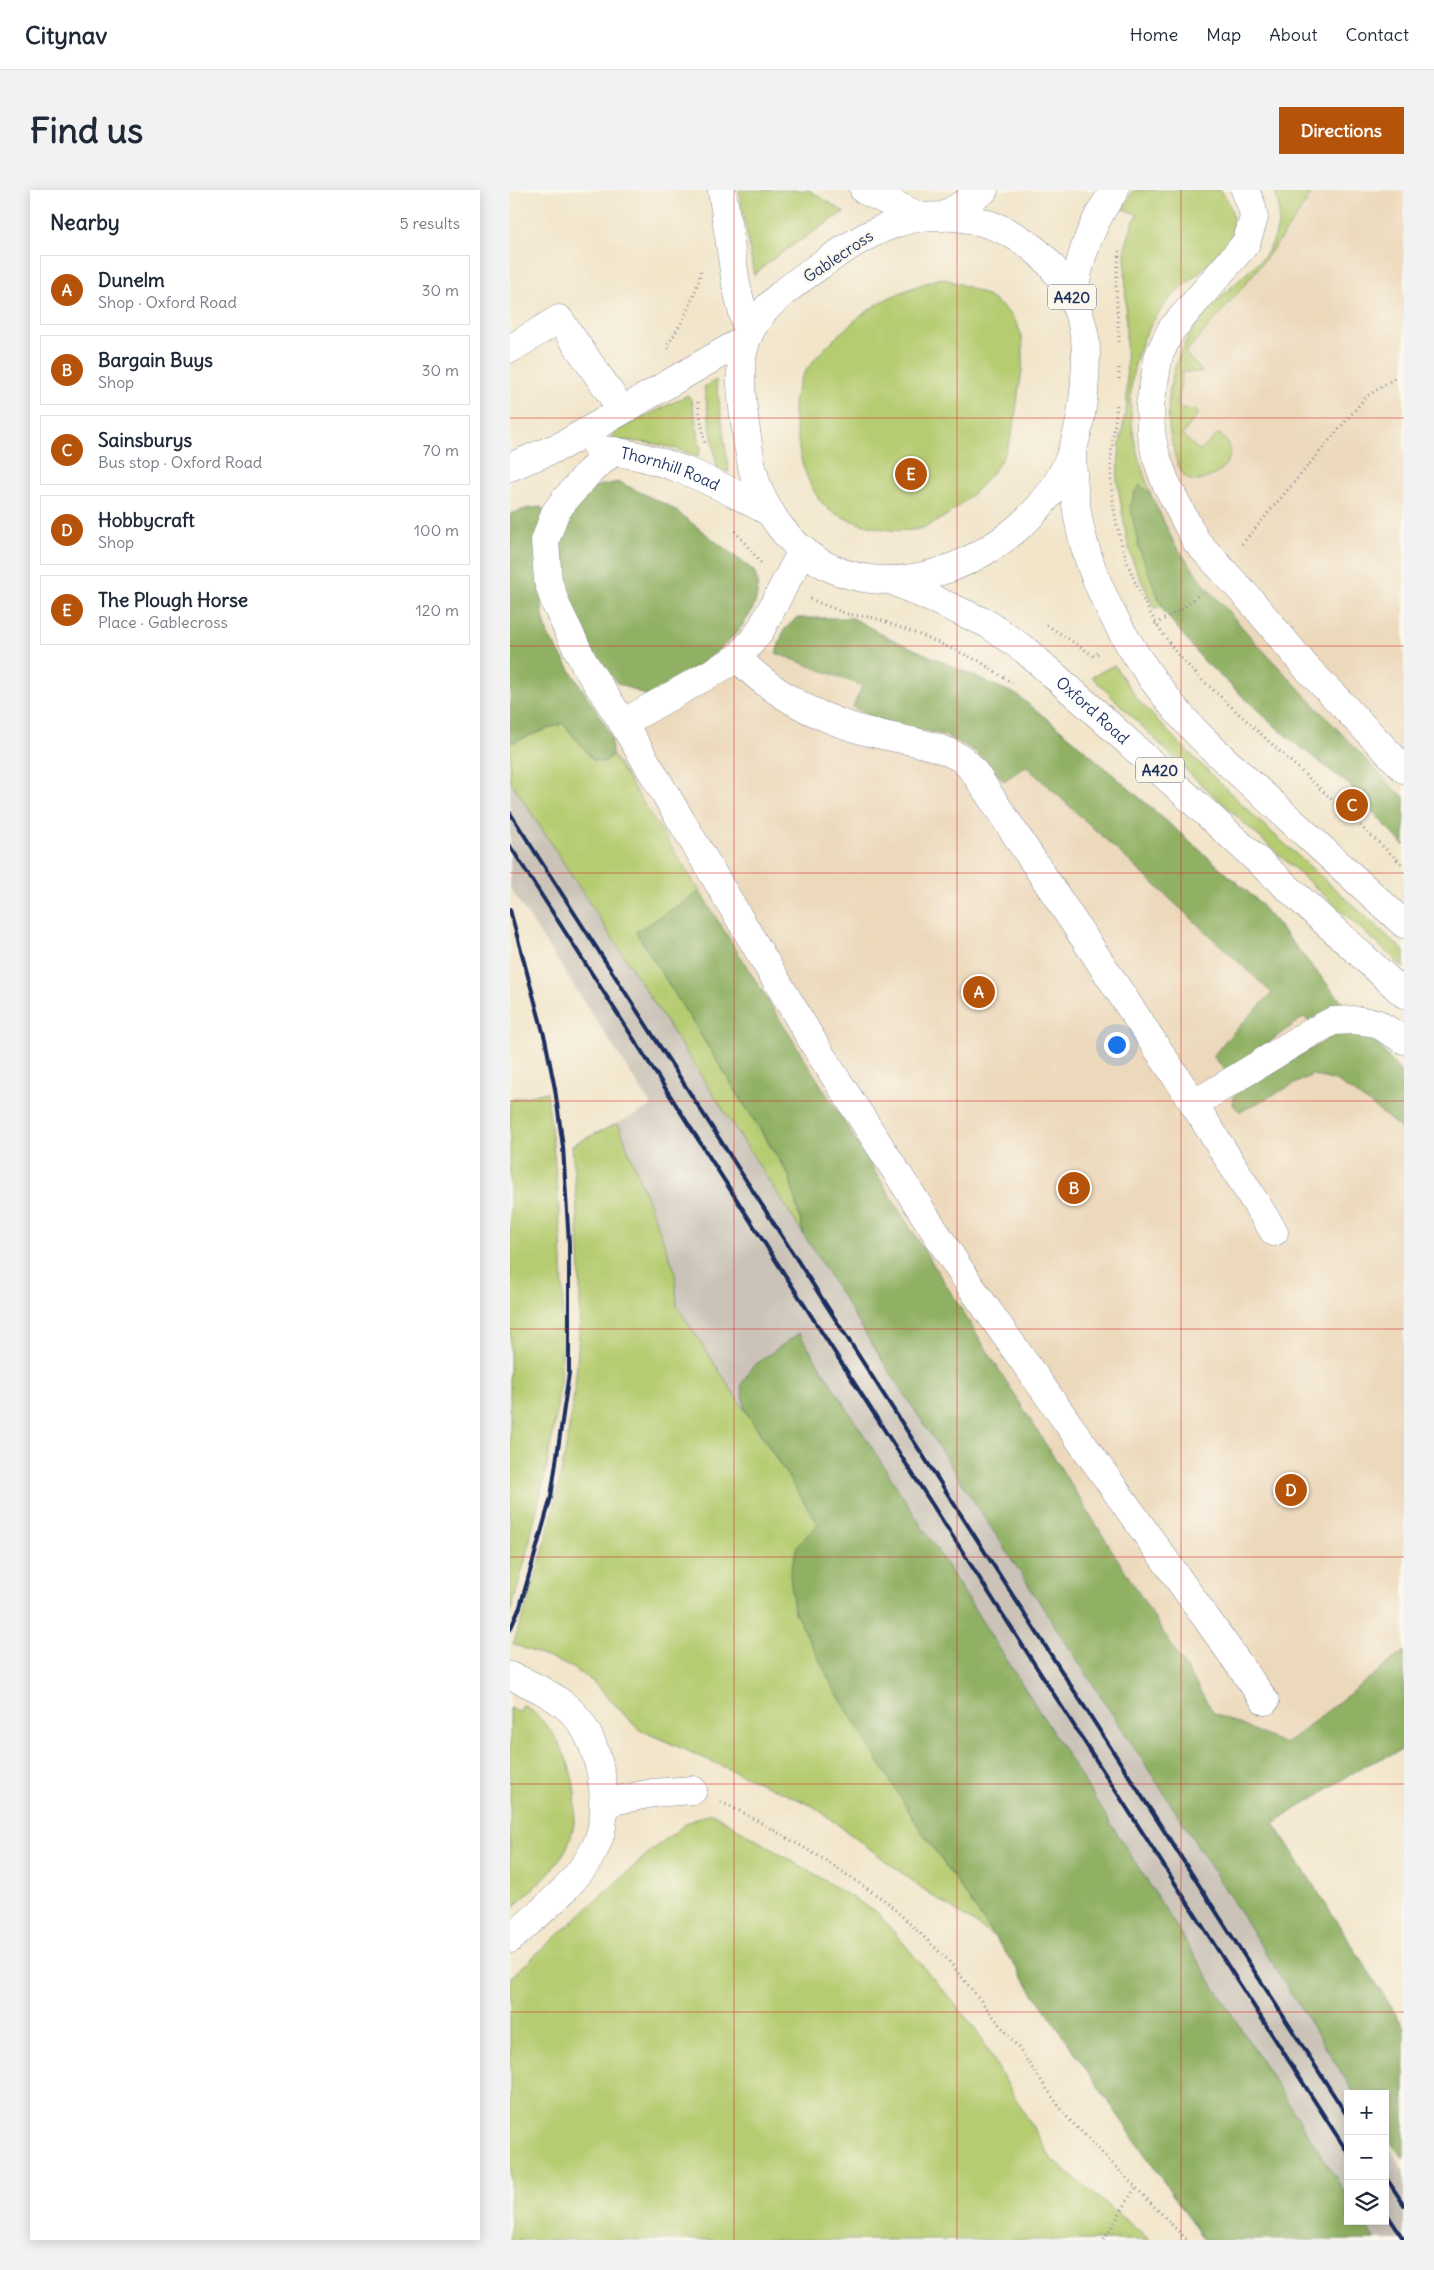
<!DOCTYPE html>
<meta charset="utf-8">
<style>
body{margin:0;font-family:Delius,sans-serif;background:#f2f2f3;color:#1f2937}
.controls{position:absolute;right:15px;bottom:15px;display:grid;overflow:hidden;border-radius:0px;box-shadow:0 2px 12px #0003}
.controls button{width:45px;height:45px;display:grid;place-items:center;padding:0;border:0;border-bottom:1px solid #e0e1e3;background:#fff;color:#1f2937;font:25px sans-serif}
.you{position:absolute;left:606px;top:854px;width:18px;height:18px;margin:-12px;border:4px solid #fff;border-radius:50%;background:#1a73e8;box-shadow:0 0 0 8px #1a73e833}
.badge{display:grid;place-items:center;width:32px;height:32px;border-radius:50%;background:#b45309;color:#fff;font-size:16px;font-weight:700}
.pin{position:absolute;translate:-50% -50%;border:2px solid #fff;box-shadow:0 1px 5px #0006}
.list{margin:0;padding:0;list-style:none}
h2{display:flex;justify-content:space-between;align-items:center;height:65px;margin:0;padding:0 20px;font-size:21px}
h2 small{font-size:16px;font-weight:400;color:#747a83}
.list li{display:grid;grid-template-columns:32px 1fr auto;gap:15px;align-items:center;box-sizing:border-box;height:70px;margin:0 10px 10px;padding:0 10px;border:1px solid #e0e1e3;border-radius:0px}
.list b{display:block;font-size:19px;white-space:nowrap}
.list p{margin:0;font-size:16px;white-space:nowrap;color:#747a83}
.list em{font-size:16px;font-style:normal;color:#747a83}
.icon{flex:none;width:28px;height:28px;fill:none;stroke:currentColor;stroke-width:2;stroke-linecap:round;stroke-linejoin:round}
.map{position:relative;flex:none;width:894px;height:2050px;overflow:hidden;border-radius:0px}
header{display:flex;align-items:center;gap:30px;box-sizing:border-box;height:70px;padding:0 25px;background:#fff;border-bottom:1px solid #e0e1e3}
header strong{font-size:24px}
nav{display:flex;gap:28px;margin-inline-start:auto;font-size:18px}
.intro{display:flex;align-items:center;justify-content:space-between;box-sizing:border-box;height:120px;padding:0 30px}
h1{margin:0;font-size:35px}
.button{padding:12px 22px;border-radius:0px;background:#b45309;color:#fff;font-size:18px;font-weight:700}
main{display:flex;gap:30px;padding:0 30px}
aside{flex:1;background:#fff;border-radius:0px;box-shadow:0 2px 12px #0003}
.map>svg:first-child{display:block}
</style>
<header>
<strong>Citynav</strong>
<nav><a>Home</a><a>Map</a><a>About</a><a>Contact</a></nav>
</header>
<div class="intro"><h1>Find us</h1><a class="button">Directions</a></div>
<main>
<aside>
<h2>Nearby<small>5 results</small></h2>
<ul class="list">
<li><span class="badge">A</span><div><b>Dunelm</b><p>Shop · Oxford Road</p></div><em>30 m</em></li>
<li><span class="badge">B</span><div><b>Bargain Buys</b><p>Shop</p></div><em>30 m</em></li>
<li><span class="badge">C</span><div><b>Sainsburys</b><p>Bus stop · Oxford Road</p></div><em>70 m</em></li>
<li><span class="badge">D</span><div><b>Hobbycraft</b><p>Shop</p></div><em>100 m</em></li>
<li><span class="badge">E</span><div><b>The Plough Horse</b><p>Place · Gablecross</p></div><em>120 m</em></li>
</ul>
</aside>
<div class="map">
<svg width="894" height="2050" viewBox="0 0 894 2050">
<rect width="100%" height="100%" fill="#fbf7ec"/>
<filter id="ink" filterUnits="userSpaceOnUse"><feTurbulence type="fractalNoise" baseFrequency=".02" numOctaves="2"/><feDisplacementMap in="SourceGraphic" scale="10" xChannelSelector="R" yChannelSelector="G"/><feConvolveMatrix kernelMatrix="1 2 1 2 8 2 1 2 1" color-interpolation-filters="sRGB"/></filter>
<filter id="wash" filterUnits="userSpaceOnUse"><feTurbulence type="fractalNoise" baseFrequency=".0096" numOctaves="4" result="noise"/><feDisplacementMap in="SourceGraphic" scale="20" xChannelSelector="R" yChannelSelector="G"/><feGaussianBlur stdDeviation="1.12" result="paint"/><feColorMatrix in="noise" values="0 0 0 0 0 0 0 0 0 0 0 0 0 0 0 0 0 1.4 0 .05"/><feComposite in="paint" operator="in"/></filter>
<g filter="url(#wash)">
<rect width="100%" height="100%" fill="#f2e5ca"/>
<path fill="#ecd8ba" d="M 804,0 L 894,0 L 894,607 L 879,594 L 746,453 L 694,394 L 664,353 L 641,305 L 629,274 L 664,261 L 676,288 L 692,291 L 704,286 L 708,281 L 672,245 L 668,217 L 675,163 L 712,122 L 779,40 Z
M 229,438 L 266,463 L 352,496 L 516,576 L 818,850 L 859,913 L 894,941 L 894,1461 L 775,1554 L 704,1523 L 190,702 L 102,564 L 101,547 L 95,533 L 177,485 L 210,458 Z"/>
<path fill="#cbc3b8" d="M 0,435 L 174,712 L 739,1577 L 670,1628 L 846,1904 L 838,1904 L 838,2007 L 380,1288 L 309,1334 L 167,1116 L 165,1081 L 108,933 L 142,916 L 0,698 Z
M 875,1951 L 894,1980 L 894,2050 L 865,2050 L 853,2031 L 875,2031 Z"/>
<path fill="#b6cc71" stroke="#687e68" d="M 229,0 L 299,0 L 334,22 L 268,65 L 244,85 Z
M 624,0 L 710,0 C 716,6 720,14 722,23 C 723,30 724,38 721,45 C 711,71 670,94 653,117 C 642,131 632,150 627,167 C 613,214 624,261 641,305 L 630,295 L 646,398 L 652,416 L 644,418 L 623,372 L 617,350 L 607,290 L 610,253 L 617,215 L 615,58 L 623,32 L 628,25 L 612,18 Z
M 764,0 L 804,0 C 767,59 722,111 675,163 L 693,182 L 672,182 L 668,217 L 687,221 L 688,224 L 672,245 L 690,261 L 709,243 C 714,249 720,254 720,262 C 721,278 695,294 681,290 C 670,287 666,268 663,258 C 651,215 662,163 691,129 C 710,106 733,87 754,67 C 768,47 774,23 764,0 Z
M 432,88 C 459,97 488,106 505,131 C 517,149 513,178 509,198 C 506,220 504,247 493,267 C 478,293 440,329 412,338 C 388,346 341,334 321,321 C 304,310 292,278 289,259 C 288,245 283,228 284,214 C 285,206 289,191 293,185 C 307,162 349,124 373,111 C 392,101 411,94 432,88 Z
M 206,190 L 219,282 L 207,278 L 194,197 Z
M 178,205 L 182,212 L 191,259 L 187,267 C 160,254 131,251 101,250 L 106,241 Z
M 604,475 L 629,511 L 666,550 L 747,629 L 894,761 L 894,778 L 679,583 L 582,487 Z
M 53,533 L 83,570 L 95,572 L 102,564 L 190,702 L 126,742 L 279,986 L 294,1045 L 0,590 L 0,553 Z
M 37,902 C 47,988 56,1076 52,1163 C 50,1218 38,1274 25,1327 C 18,1359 10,1392 0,1423 L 0,910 Z
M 108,933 L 165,1081 L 167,1116 L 309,1334 L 280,1383 L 284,1420 L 323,1497 L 408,1636 L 485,1747 L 417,1702 L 303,1616 L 128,1539 L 82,1491 L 59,1476 L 3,1454 C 12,1428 22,1402 29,1375 C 53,1290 70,1195 70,1106 C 70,1055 66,1005 62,955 Z
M 13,1515 C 58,1543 80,1612 55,1661 C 42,1684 19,1702 0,1720 L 0,1518 L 10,1522 Z
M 202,1623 L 368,1723 L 464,1837 L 542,1970 L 640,2050 L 0,2050 L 0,1788 L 143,1659 L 177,1633 Z"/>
<path fill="#90b063" stroke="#567060" d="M 109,292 L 161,317 L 244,381 C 267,432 175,486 140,507 L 107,493 L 76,457 L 48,390 L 52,330 L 77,298 Z
M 630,295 L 641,305 L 664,353 L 694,394 L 746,453 L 879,594 L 894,607 L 894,656 L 838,594 L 776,546 L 693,470 L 653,420 L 629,358 L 620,316 L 625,301 Z
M 31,317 L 44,332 L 29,385 L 33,426 L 38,445 L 94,533 L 101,547 L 102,564 L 95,572 L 83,570 L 53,533 L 0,553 L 0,324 L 19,318 Z
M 286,428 L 343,428 L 375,446 L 507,505 L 561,548 L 747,710 L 894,886 L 894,941 L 859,913 L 826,891 L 802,885 L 730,922 L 723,915 L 724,905 L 818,849 L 794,827 L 717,882 L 703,866 L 716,850 L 762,803 L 516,576 L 494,591 L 466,562 L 447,551 L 430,544 L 366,530 L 343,517 L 352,496 L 266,463 L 274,440 Z
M 190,702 L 704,1523 L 775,1554 L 894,1461 L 894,1559 L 854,1576 L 764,1633 L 894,1837 L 894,1968 L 875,1947 L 875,1904 L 845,1904 L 670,1628 L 370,1167 L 294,1045 L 279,985 L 126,742 Z
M 289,1143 L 838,2007 L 838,2031 L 853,2031 L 865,2050 L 694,2050 L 408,1636 L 323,1497 L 284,1420 L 280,1383 L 287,1356 L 308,1334 L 235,1219 L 231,1195 L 242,1177 Z"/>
</g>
<g filter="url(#ink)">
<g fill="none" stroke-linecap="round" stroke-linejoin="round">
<defs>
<g id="minor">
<path d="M 735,0 L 742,17 L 744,28 L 736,53 L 661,140 L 649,165 L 640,215 L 641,243 L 646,266 L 655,291 L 686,351 L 742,412 L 795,476 L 894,579"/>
<path d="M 433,27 L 474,0"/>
<path d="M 563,110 C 568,71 581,32 605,0"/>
<path d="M 0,159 L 49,129 L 112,220"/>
<path id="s1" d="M 87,259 C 154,266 203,291 261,323"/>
<path d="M 104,261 L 80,281 L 53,312 L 45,323 L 35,351 L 38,391 L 46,415 L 74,473 L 113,533 L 309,862 L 459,1094 L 755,1511"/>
<path d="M 0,277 L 53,255 L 237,148"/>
<path d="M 228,468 C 259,501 302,525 345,538 C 379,549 421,550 452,569 C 457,573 461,578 465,583 L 684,914 L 764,1042"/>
<path d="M 113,533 L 228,468 L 250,441 L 293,359"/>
<path d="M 684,914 L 800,843 L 823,831 L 844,830 L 866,833 L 894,850"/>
<path d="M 0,1486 C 21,1494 42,1504 59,1519 C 91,1547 104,1621 85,1658 C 66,1695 30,1722 0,1749"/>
<path d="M 93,1613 L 143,1603 L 183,1600"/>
</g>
<g id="highway">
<path d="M 212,0 L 226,94 L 238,145"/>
<path d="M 354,0 L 411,27"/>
<path d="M 411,27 C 474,22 530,47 560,104 C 570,123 576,142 576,163 C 575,246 559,304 488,353 C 409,407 307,408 256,315 C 242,291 239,260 235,234 C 231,203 226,168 241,140 C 254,113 291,89 315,72 C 346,51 373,34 411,27 Z"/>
<path d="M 562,265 C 563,281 563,298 566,314 C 575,387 617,459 663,516 C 691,551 730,583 763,614 C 807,654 850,694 894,734"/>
<path id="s2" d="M 383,391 L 478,434 L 515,460 L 582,519 L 894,804"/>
</g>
</defs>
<use href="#minor" stroke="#868a94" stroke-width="29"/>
<use href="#highway" stroke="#868a94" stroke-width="29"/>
<path stroke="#868a94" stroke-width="3" stroke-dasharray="1 4" stroke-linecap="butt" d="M 609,61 L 606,96 L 609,152
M 158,159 L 157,156 C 173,132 184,110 191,81
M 609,189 L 609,176
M 188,212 L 195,255
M 607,215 C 605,235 601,256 601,276 C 600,337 623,402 658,451 C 666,464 678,475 688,486 L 894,676
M 225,341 L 251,373
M 732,354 L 856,207 L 885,188
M 300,409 L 337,424 L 365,428 L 413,446 L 469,471 L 505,495
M 645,434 L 672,419 L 691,403
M 537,435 L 584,466 L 588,463
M 211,1612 L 232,1622 L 315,1670 L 377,1712 L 438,1770 L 507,1856 L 555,1925 L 677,2050
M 594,2050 L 625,1998"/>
<use href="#minor" stroke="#fff" stroke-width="28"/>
<use href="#highway" stroke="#fff" stroke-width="28"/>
<path stroke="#1b2f5e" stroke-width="4" d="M 0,623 L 838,1927
M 0,656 L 838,1963
M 0,720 L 35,849 L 45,899 L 53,957 L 59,1054 L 59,1183 L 41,1307 L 10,1417 L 0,1440
M 875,1986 L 894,2015
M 875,2021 L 894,2050"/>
</g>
</g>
<path fill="none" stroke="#d62828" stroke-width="1" stroke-opacity="0.55" d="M 224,0 L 224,2050M 447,0 L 447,2050M 671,0 L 671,2050M 0,228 L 894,228M 0,456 L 894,456M 0,683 L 894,683M 0,911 L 894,911M 0,1139 L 894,1139M 0,1367 L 894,1367M 0,1594 L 894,1594M 0,1822 L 894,1822"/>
<g text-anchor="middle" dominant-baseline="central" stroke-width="5" stroke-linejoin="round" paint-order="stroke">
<g fill="#fbf7ec" stroke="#5e6b89" stroke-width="1">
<rect x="538" y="94.5" width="48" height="25" rx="4"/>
<rect x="626" y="567.5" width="48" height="25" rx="4"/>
</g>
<g font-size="15" font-weight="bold" fill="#1b2f5e">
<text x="562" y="107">A420</text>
<text x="650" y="580">A420</text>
</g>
<g font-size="16" fill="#1b2f5e" stroke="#fbf7ec">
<text transform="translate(328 66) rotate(-34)">Gablecross</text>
<text stroke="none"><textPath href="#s1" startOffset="76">Thornhill Road</textPath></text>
<text stroke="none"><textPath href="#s2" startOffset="240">Oxford Road</textPath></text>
</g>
</g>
</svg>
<div class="controls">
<button>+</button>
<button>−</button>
<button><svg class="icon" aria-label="layers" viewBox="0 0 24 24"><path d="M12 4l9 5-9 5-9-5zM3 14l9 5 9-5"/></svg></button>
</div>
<div class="you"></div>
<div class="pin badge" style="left:469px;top:802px">A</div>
<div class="pin badge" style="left:564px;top:998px">B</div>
<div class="pin badge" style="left:842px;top:615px">C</div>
<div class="pin badge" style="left:781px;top:1300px">D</div>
<div class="pin badge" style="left:401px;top:284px">E</div>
</div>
</main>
